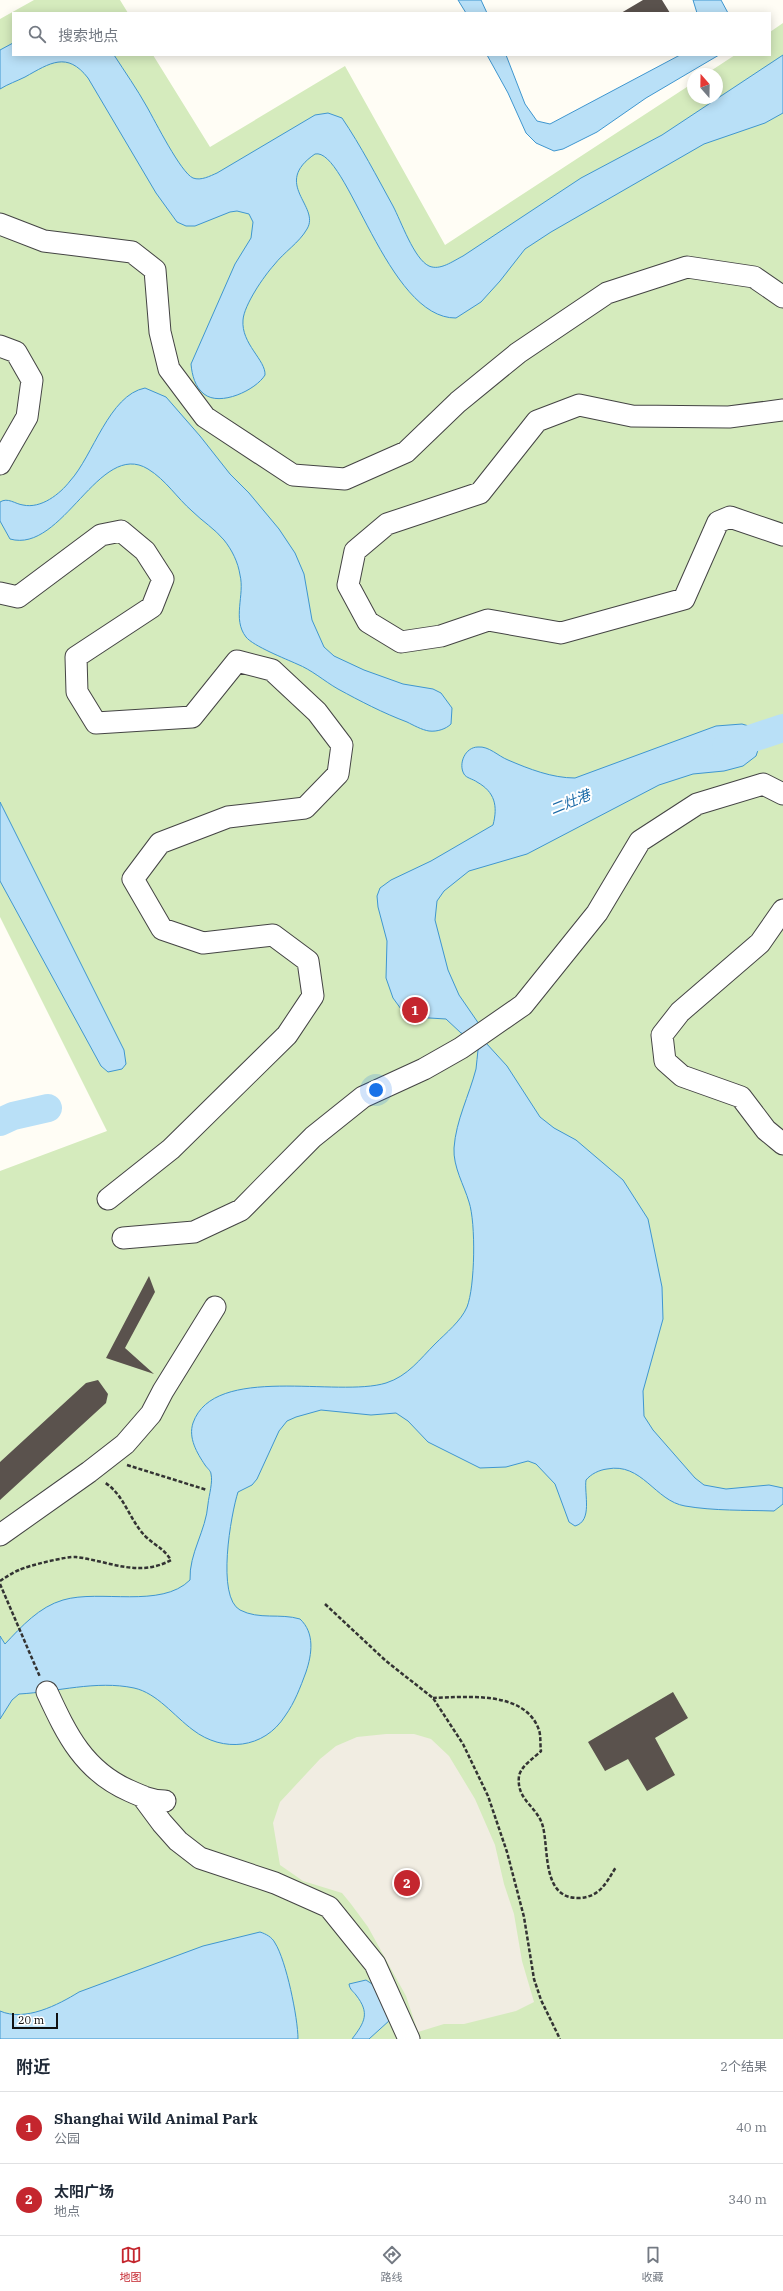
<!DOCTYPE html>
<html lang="zh">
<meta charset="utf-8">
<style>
body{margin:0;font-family:"IBM Plex Serif","Noto Sans SC",serif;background:#f6f6f7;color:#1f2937}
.compass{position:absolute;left:687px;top:68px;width:36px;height:36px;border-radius:50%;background:#fff;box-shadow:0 2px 10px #0003;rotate:340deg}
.scale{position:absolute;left:12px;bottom:10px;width:46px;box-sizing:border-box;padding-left:4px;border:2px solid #111;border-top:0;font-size:11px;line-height:14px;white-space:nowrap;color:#111;-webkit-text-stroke:3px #fff;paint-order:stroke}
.you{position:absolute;left:376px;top:1090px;width:14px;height:14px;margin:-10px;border:3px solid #fff;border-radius:50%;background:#1a73e8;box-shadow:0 0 0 6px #1a73e833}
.badge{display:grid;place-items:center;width:26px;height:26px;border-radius:50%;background:#c4262e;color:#fff;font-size:13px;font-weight:700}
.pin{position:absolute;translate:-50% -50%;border:2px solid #fff;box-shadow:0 1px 4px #0006}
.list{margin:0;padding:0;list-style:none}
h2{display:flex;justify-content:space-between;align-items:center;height:52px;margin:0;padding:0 16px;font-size:17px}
h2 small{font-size:13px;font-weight:400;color:#747a83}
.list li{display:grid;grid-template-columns:26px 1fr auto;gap:12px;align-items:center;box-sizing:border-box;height:72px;padding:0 16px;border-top:1px solid #e0e1e3}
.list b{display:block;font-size:15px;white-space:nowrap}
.list p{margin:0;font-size:13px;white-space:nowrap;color:#747a83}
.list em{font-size:13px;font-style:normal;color:#747a83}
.icon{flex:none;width:22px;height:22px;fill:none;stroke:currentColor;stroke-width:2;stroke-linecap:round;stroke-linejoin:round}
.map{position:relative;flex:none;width:783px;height:2039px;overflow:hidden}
.search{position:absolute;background:#fff;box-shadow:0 2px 10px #0003;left:12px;right:12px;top:12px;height:44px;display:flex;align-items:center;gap:10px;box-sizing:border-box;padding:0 14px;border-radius:0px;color:#747a83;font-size:15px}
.sheet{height:196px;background:#fff}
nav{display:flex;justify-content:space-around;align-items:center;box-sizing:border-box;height:56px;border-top:1px solid #e0e1e3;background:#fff;font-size:11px;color:#747a83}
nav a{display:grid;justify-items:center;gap:2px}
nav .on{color:#c4262e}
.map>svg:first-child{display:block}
</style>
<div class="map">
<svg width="783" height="2039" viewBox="0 0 783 2039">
<rect width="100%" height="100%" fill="#fffdf5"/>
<path fill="#d5ebbd" d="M 34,0 L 120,0 L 128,13 L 13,13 L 13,55 L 153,55 L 210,147 L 345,66 L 445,245 L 693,83 L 693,98 L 717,98 L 717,74 L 706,74 L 735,55 L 770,55 L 770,32 L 783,23 L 783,2039 L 0,2039 L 0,1171 L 107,1131 L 0,917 L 0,19 Z"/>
<path fill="#f1ede2" d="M 386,1734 L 414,1734 L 431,1739 L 449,1756 L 475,1799 L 495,1845 L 504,1884 L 514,1914 L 522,1961 L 534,2002 L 516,2011 L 464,2024 L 444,2024 L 418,2032 L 406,1996 L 368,1927 L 351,1904 L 342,1893 L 303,1881 L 280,1865 L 273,1823 L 280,1802 L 320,1759 L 336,1746 L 357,1737 Z"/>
<path fill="#b9e0f7" stroke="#3f96cf" d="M 458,0 L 481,0 L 487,13 L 466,13 Z
M 693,0 L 721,0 L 728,13 L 697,13 Z
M 13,43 L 13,55 L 114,55 C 125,72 137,89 147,107 C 155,121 181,173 193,178 C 201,181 210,176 217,173 L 315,115 L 328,113 L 342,118 C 361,146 377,177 393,206 C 401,221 414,259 429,266 C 440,271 453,261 463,256 L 581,178 L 662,135 L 783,55 L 783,113 L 765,123 L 704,144 L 551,232 L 525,249 L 500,281 L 481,302 L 456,318 C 387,319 347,147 315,154 C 271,184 321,206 307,229 C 299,243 284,252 274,265 C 264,276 244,305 243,320 C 241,344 266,360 265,375 C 256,390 220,407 204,394 C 195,387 192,375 191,364 L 235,264 L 251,238 L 253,222 L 249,214 L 237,211 L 230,212 L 195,226 L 186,226 L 177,222 L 156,193 L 88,78 C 67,51 50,63 25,77 C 17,81 8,84 0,89 L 0,50 Z
M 487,55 L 506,55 L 525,104 L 537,121 L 550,124 L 680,55 L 719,55 L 646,98 L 597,132 L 563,149 L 554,151 L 536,143 L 526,133 L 508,93 Z
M 145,388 L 166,397 L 200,436 L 230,474 L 249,493 L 279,529 L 295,553 L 304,574 L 312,620 L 324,647 L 334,656 L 364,670 L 403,684 L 433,689 L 441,693 L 452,708 L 451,724 C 446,729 437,732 429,731 C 422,730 413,725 407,722 C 383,713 360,701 338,689 C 324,681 312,670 297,664 C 286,659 253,646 246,637 C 232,619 245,595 240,575 C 238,562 232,550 224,540 C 215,529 202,521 192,511 C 177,498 166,480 148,469 C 99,439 63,554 10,539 L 0,521 L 0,502 C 8,497 15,504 23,505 C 41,509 60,494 70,481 C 93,456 109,395 145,388 Z
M 742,724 L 762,730 L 763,735 L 756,756 L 743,766 L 724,771 L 693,774 L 659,785 L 527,854 L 469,871 L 444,891 L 437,901 L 435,920 L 448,970 L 459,995 L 479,1024 L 469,1036 L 461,1033 L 446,1019 L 413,1017 L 401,1009 L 393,998 L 386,978 L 387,941 L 378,907 L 377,896 L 380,888 L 391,880 L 431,861 L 493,825 C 498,806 495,792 477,782 C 473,779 466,778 464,774 C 458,764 465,747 478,747 C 489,746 498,756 508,760 C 529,769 552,778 575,778 L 716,726 Z
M 0,802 L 124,1050 L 126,1064 L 122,1069 L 108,1072 L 101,1066 L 0,881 Z
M 486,1043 L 507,1066 L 540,1117 L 554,1128 L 576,1140 L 623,1180 L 648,1219 L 662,1287 L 663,1319 L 643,1391 L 644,1416 L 653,1430 L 695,1478 L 704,1485 L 726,1489 L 769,1485 L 783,1488 L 783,1504 L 774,1511 C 745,1510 714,1511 685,1506 C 655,1501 642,1462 607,1469 C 599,1470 591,1474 586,1480 C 584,1494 593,1521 575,1526 L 569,1522 L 555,1484 L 536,1464 L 528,1461 L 506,1467 L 480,1468 L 428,1442 L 408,1421 L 396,1413 L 371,1415 L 321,1410 L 296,1417 L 287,1421 L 279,1431 L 257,1479 L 252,1485 L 238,1492 C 231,1514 216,1597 240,1610 C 259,1620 280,1613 300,1619 C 315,1633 312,1654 306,1672 C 300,1688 295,1702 285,1716 C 264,1749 223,1753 193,1730 C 174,1716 157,1693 134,1688 C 96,1680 57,1692 19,1694 L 12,1700 L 0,1719 L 0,1636 L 5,1644 C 22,1626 39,1607 63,1600 C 100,1589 161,1609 190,1580 C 189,1553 206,1531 208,1504 C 209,1495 213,1482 211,1474 C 211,1471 207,1468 205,1465 C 197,1453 188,1438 193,1423 C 214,1363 338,1398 386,1383 C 408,1376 420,1359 435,1344 C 446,1333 461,1321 467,1307 C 475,1287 476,1223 469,1202 C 464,1185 453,1167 454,1148 C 456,1120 469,1096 476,1069 C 477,1063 477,1056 478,1050 Z
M 260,1932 C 266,1934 272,1937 275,1943 C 286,1960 298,2018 298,2039 L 0,2039 L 0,2011 C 25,2022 58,2005 79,1992 L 203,1946 Z
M 366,1980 L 375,1986 L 390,2020 L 369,2039 L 352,2039 C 365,2022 370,2013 356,1995 C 353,1991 350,1990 349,1984 Z"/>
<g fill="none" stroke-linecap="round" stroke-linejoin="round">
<path stroke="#b9e0f7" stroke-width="28" d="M 726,747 L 783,728
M 0,1122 L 13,1116 L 48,1108"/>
</g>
<path fill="#5a524d" d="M 643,0 L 662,0 L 670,13 L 621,13 Z
M 149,1276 L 155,1292 L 125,1348 L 154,1374 L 106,1358 Z
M 98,1380 L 108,1394 L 106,1403 L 0,1500 L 0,1462 L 86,1383 Z
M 673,1692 L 688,1718 L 655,1738 L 675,1775 L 647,1791 L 628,1759 L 605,1771 L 588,1742 Z"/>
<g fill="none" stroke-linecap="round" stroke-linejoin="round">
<defs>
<path id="minor" d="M 0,224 L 44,241 L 132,252 L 155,270 L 160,332 L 169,369 L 205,417 L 293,475 L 345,479 L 406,452 L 458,402 L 518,353 L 607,293 L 687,267 L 754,277 L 783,297
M 0,346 L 16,352 L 32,380 L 27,417 L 0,464
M 783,410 L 729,417 L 632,416 L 579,405 L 537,421 L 480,493 L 387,524 L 355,551 L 348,585 L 368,622 L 401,642 L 441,636 L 488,620 L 561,633 L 684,599 L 718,522 L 730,517 L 783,535
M 0,593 L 18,597 L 101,535 L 121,531 L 145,551 L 163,579 L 152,607 L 76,657 L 77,692 L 96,723 L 192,717 L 237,661 L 272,670 L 317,712 L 342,745 L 338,774 L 305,808 L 228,817 L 160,843 L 133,879 L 162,929 L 203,943 L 273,935 L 308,961 L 313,996 L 287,1035 L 171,1149 L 108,1199
M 783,910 L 760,943 L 680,1012 L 662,1035 L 665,1061 L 682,1076 L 741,1097 L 766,1130 L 783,1144
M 123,1238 L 194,1232 L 241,1210 L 313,1137 L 363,1097 L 424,1069 L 461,1048 L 523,1005 L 597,913 L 640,841 L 697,804 L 763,784 L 783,794
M 0,1535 L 89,1472 L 125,1444 L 151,1414 L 163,1391 L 215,1307
M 47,1692 C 67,1735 84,1771 130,1791 C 141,1796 152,1801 165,1801
M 142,1796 L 162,1823 L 178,1841 L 200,1858 L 275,1883 L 329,1907 L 375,1964 L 409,2039"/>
</defs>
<use href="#minor" stroke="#444" stroke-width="23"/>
<path stroke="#333" stroke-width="2.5" stroke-dasharray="4 2" stroke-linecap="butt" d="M 127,1465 L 207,1490
M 0,1581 C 6,1577 12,1573 19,1570 C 27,1566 67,1556 76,1557 C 109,1561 139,1578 171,1560 C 162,1547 157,1547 146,1537 C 129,1520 125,1495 104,1482
M 0,1584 L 40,1677
M 325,1604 L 386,1661 L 433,1698 L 463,1744 L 488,1796 L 507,1852 L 524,1917 L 534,1979 L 541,2000 L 560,2039
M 433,1698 C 466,1697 525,1690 539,1730 C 541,1736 540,1745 541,1751 C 534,1758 521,1766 519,1776 C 516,1801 538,1806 543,1827 C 549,1851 542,1899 579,1898 C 600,1897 606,1883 616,1867"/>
<use href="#minor" stroke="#fff" stroke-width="21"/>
</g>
<g text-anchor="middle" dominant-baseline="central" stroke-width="4" stroke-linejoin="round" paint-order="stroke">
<g font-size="14" font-style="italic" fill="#1768a6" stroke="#fff">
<text transform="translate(570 802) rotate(-22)">二灶港</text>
</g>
</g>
</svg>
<svg class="compass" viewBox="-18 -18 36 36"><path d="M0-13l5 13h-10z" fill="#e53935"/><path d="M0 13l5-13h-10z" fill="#747a83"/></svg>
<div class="scale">20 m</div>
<div class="you"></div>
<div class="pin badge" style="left:415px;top:1010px">1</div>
<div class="pin badge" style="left:407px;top:1883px">2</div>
<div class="search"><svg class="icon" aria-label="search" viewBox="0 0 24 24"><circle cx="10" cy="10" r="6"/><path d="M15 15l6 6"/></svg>搜索地点</div>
</div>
<section class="sheet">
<h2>附近<small>2个结果</small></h2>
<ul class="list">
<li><span class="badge">1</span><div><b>Shanghai Wild Animal Park</b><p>公园</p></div><em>40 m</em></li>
<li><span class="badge">2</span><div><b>太阳广场</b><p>地点</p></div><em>340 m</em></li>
</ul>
</section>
<nav>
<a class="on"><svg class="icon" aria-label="map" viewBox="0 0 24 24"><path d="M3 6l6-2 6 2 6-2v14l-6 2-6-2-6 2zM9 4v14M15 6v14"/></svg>地图</a>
<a><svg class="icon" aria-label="directions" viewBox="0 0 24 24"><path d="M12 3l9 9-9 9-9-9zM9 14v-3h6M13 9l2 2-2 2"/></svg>路线</a>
<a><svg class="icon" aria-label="saved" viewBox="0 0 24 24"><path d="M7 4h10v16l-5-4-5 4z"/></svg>收藏</a>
</nav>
